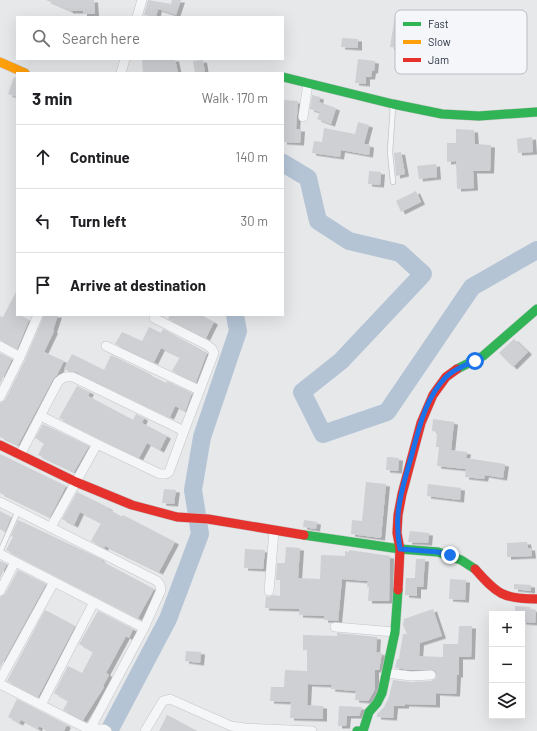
<!DOCTYPE html>
<meta charset="utf-8">
<style>
body{margin:0;font-family:Barlow,sans-serif;background:#f6f6f6;color:#202124}
.controls{position:absolute;right:12px;bottom:12px;display:grid;overflow:hidden;border-radius:0px;box-shadow:0 4px 16px #0002}
.controls button{width:36px;height:36px;display:grid;place-items:center;padding:0;border:0;border-bottom:1px solid #e0e0e0;background:#fff;color:#202124;font:20px sans-serif}
.stop{position:absolute;width:12px;height:12px;margin:-9px;border:3px solid #1a73e8;border-radius:50%;background:#fff}
.stop.end{background:#1a73e8;border-color:#fff;box-shadow:0 1px 4px #0008}
.list{margin:0;padding:0;list-style:none}
h2{display:flex;justify-content:space-between;align-items:center;height:52px;margin:0;padding:0 16px;font-size:17px}
h2 small{font-size:13px;font-weight:400;color:#757577}
.list li{display:grid;grid-template-columns:26px 1fr auto;gap:12px;align-items:center;box-sizing:border-box;height:64px;padding:0 16px;border-top:1px solid #e0e0e0}
.list b{display:block;font-size:15px;white-space:nowrap}
.list em{font-size:13px;font-style:normal;color:#757577}
.icon{flex:none;width:22px;height:22px;fill:none;stroke:currentColor;stroke-width:2;stroke-linecap:round;stroke-linejoin:round}
.map{position:relative;flex:none;width:537px;height:731px;overflow:hidden}
.search{position:absolute;background:#fff;box-shadow:0 4px 16px #0002;left:16px;top:16px;width:268px;height:44px;display:flex;align-items:center;gap:10px;box-sizing:border-box;padding:0 14px;border-radius:0px;color:#757577;font-size:15px}
.panel{position:absolute;background:#fff;box-shadow:0 4px 16px #0002;left:16px;top:72px;width:268px;height:244px;border-radius:0px}
.map>svg:first-child{display:block}
</style>
<div class="map">
<svg width="537" height="731" viewBox="0 0 537 731">
<defs>
<filter id="shadow"><feDropShadow dx="4" dy="2.5" stdDeviation="0" flood-color="#0004"/></filter>
</defs>
<rect width="100%" height="100%" fill="#e6e8ea"/>
<g fill="none" stroke-linecap="round" stroke-linejoin="round">
<path stroke="#b4c4d5" stroke-width="18" d="M 283,163 L 308,178 L 318,221 L 349,241 L 400,253 L 423,274 L 341,361 L 302,392 L 323,434 L 387,412 L 472,287 L 537,250
M 109,731 L 168,619 L 200,534 L 193,490 L 202,437 L 238,331 L 235,315"/>
</g>
<path fill="#ced0d3" filter="url(#shadow)" d="M 46,0 L 94,0 L 95,14 L 83,14 L 83,11 L 69,11 L 69,10 Z
M 148,0 L 171,4 L 172,0 L 181,0 L 176,15 L 158,9 L 156,17 L 144,15 Z
M 395,16 L 422,20 L 419,37 L 413,36 L 411,50 L 390,47 Z
M 342,38 L 358,39 L 358,48 L 341,47 Z
M 142,59 L 175,59 L 178,73 L 143,73 Z
M 358,59 L 375,61 L 374,71 L 372,71 L 371,77 L 366,77 L 366,84 L 355,83 Z
M 203,60 L 205,73 L 195,73 L 193,61 Z
M 14,77 L 17,78 L 17,97 L 8,94 Z
M 312,95 L 320,97 L 319,102 L 336,108 L 331,124 L 317,119 L 320,112 L 310,109 Z
M 283,100 L 298,101 L 296,129 L 301,129 L 300,143 L 283,142 Z
M 358,122 L 369,125 L 364,144 L 370,145 L 369,155 L 341,150 L 340,157 L 312,153 L 314,141 L 322,142 L 324,128 L 355,134 Z
M 456,129 L 474,130 L 475,144 L 491,145 L 490,171 L 473,171 L 474,188 L 457,189 L 456,161 L 447,162 L 447,143 L 456,143 Z
M 532,137 L 533,152 L 518,153 L 517,139 Z
M 401,152 L 405,174 L 396,176 L 394,153 Z
M 436,164 L 437,177 L 419,179 L 417,166 Z
M 369,171 L 381,172 L 380,185 L 368,184 Z
M 416,191 L 421,202 L 401,212 L 396,201 Z
M 17,290 L 17,315 L 20,315 L 29,320 L 17,349 L 0,340 L 0,316 L 3,317 Z
M 44,315 L 58,315 L 53,330 L 54,331 L 44,352 L 64,361 L 57,375 L 53,379 L 18,445 L 0,437 L 0,403 L 5,400 L 25,360 Z
M 170,315 L 201,315 L 214,322 L 206,338 L 168,319 Z
M 149,327 L 161,333 L 163,329 L 207,353 L 196,382 L 172,371 L 180,357 L 161,348 L 154,362 L 115,344 L 122,332 L 142,341 Z
M 514,339 L 528,352 L 513,367 L 499,353 Z
M 0,353 L 12,359 L 0,384 Z
M 72,354 L 104,370 L 111,355 L 148,373 L 148,374 L 166,383 L 167,381 L 192,393 L 186,409 L 185,411 L 175,406 L 170,417 L 76,372 L 68,371 L 64,369 Z
M 77,386 L 90,392 L 88,396 L 133,420 L 136,414 L 144,418 L 142,423 L 167,436 L 160,450 L 147,443 L 139,458 L 59,418 Z
M 433,419 L 454,422 L 451,450 L 467,452 L 466,458 L 505,464 L 503,478 L 485,475 L 484,479 L 465,477 L 466,469 L 437,466 L 439,447 L 436,447 L 437,432 L 432,431 Z
M 43,424 L 89,446 L 74,472 L 38,455 L 44,443 L 35,438 Z
M 0,454 L 66,486 L 50,517 L 0,493 Z
M 387,457 L 399,458 L 398,471 L 386,470 Z
M 366,482 L 386,484 L 381,538 L 351,534 L 352,520 L 362,521 Z
M 428,484 L 461,488 L 460,500 L 427,496 Z
M 164,489 L 176,490 L 174,504 L 162,503 Z
M 77,492 L 109,508 L 108,509 L 122,517 L 123,515 L 175,542 L 159,572 L 105,546 L 104,548 L 91,541 L 101,523 L 80,512 L 74,525 L 62,519 Z
M 0,511 L 11,517 L 5,532 L 0,529 Z
M 18,520 L 99,558 L 103,562 L 154,589 L 138,618 L 6,550 L 13,537 L 11,536 Z
M 304,520 L 317,522 L 316,529 L 303,527 Z
M 410,531 L 429,533 L 428,543 L 408,542 Z
M 527,542 L 528,548 L 531,548 L 532,556 L 507,557 L 507,543 Z
M 286,547 L 300,548 L 298,578 L 320,579 L 321,555 L 345,556 L 345,551 L 349,552 L 349,550 L 390,556 L 389,601 L 368,601 L 369,587 L 367,587 L 368,581 L 342,579 L 338,621 L 324,620 L 324,616 L 299,615 L 299,609 L 265,608 L 266,596 L 269,597 L 273,595 L 280,596 L 280,580 L 276,580 L 277,563 L 285,563 Z
M 245,549 L 265,550 L 263,569 L 244,568 Z
M 416,559 L 425,559 L 423,587 L 417,587 L 417,596 L 405,595 L 406,578 L 415,578 Z
M 0,561 L 7,564 L 0,578 Z
M 18,570 L 46,584 L 0,668 L 0,597 L 5,594 Z
M 450,579 L 466,580 L 465,600 L 449,599 Z
M 514,584 L 531,585 L 531,591 L 514,589 Z
M 515,606 L 530,607 L 530,609 L 536,610 L 535,623 L 522,622 L 522,614 L 515,614 Z
M 433,609 L 442,636 L 420,643 L 419,656 L 443,657 L 443,644 L 458,644 L 459,626 L 472,626 L 471,657 L 459,657 L 459,675 L 457,675 L 456,694 L 436,693 L 436,705 L 405,704 L 405,706 L 394,706 L 393,718 L 377,717 L 377,714 L 384,707 L 389,697 L 393,680 L 411,682 L 431,681 L 436,678 L 436,672 L 433,670 L 411,670 L 395,668 L 397,659 L 399,659 L 403,634 L 407,634 L 403,625 L 404,619 Z
M 45,610 L 75,626 L 38,697 L 7,681 Z
M 98,611 L 133,629 L 129,638 L 126,636 L 106,673 L 109,675 L 103,686 L 104,687 L 83,720 L 63,710 L 68,701 L 54,693 L 68,666 L 82,673 L 93,652 L 79,644 Z
M 337,633 L 377,637 L 376,652 L 382,653 L 379,670 L 375,670 L 375,689 L 370,698 L 368,701 L 355,700 L 356,691 L 331,689 L 332,685 L 308,684 L 307,705 L 323,706 L 323,719 L 290,718 L 291,702 L 270,701 L 271,687 L 284,687 L 285,670 L 307,671 L 307,650 L 303,650 L 303,635 L 337,636 Z
M 186,651 L 201,652 L 200,663 L 185,661 Z
M 17,699 L 67,725 L 64,731 L 48,731 L 39,726 L 38,729 L 21,720 L 19,723 L 8,717 Z
M 339,706 L 362,707 L 362,708 L 359,716 L 347,716 L 346,726 L 338,726 Z
M 167,715 L 197,731 L 159,731 Z"/>
<g fill="none" stroke-linecap="round" stroke-linejoin="round">
<defs>
<path id="lane" d="M 393,106 L 390,152 L 393,182
M 0,552 L 18,511"/>
<path id="street" d="M 137,17 L 142,0
M 121,73 L 125,59
M 303,117 L 308,83
M 0,346 L 20,357
M 106,346 L 199,390
M 0,397 L 20,357 L 38,315
M 41,416 L 97,444 L 160,474 L 166,474 L 169,472 L 184,431 L 214,353 L 212,349 L 207,345 L 154,318
M 20,455 L 58,382 C 63,377 66,376 73,377 L 184,431
M 0,502 L 157,581 L 160,585 L 161,590 L 144,628 L 90,729 L 84,727 L 0,684
M 51,527 L 97,444
M 0,554 L 144,628
M 0,591 L 15,562
M 269,591 L 274,531
M 335,627 L 395,632
M 386,673 L 411,676 L 431,675
M 0,680 L 54,582
M 41,705 L 94,602
M 90,729 L 104,729 L 107,731
M 145,731 L 163,701 L 170,699 L 231,726 L 245,728 L 312,731"/>
<path id="fast" d="M 283,77 L 393,104 L 442,114 L 479,116 L 537,112
M 457,369 L 483,356 L 537,309
M 304,535 L 400,549 L 438,552 L 461,560 L 475,569
M 357,731 L 363,731 L 369,712 L 377,703 L 382,693 L 395,632 L 398,590"/>
<path id="slow" d="M 0,62 L 25,73"/>
<path id="jam" d="M 0,445 L 76,482 L 132,505 L 177,517 L 208,519 L 304,535
M 475,569 C 497,594 503,599 537,599
M 398,590 L 400,549 L 397,533 L 398,515 L 402,494 L 421,423 L 433,395 L 446,377 L 457,369"/>
</defs>
<use href="#lane" stroke="#c4c6c8" stroke-width="6"/>
<use href="#street" stroke="#c4c6c8" stroke-width="10"/>
<use href="#fast" stroke="#c4c6c8" stroke-width="10"/>
<use href="#slow" stroke="#c4c6c8" stroke-width="10"/>
<use href="#jam" stroke="#c4c6c8" stroke-width="10"/>
<use href="#lane" stroke="#f5f6f7" stroke-width="4.5"/>
<use href="#street" stroke="#f5f6f7" stroke-width="9"/>
<use href="#fast" stroke="#30b455" stroke-width="9"/>
<use href="#slow" stroke="#ff9f0a" stroke-width="9"/>
<use href="#jam" stroke="#e5322d" stroke-width="9"/>
</g>
<g fill="none" stroke-linecap="round" stroke-linejoin="round">
<path stroke="#1a73e8" stroke-width="5" d="M 450,555 L 438,552 L 400,549 C 398,538 397,527 398,515 C 399,497 405,479 410,461 C 418,433 424,399 446,377 C 454,369 465,365 475,361"/>
</g>
<rect x="395" y="10" width="132" height="64" rx="6" fill="#f4f6f9" stroke="#b8bcc3" stroke-width="1"/>
<rect x="403" y="22" width="18" height="4" fill="#30b455"/>
<rect x="403" y="40" width="18" height="4" fill="#ff9f0a"/>
<rect x="403" y="58" width="18" height="4" fill="#e5322d"/>
<g font-size="11" fill="#2b3445">
<text x="428" y="28">Fast</text>
<text x="428" y="46">Slow</text>
<text x="428" y="64">Jam</text>
</g>
</svg>
<div class="controls">
<button>+</button>
<button>−</button>
<button><svg class="icon" aria-label="layers" viewBox="0 0 24 24"><path d="M12 4l9 5-9 5-9-5zM3 14l9 5 9-5"/></svg></button>
</div>
<div class="stop" style="left:475px;top:361px"></div>
<div class="stop end" style="left:450px;top:555px"></div>
<div class="search"><svg class="icon" aria-label="search" viewBox="0 0 24 24"><circle cx="10" cy="10" r="6"/><path d="M15 15l6 6"/></svg>Search here</div>
<section class="panel">
<h2>3 min<small>Walk · 170 m</small></h2>
<ul class="list">
<li><svg class="icon" aria-label="ahead" viewBox="0 0 24 24"><path d="M12 20V5M6 11l6-6 6 6"/></svg><div><b>Continue</b></div><em>140 m</em></li>
<li><svg class="icon" aria-label="left" viewBox="0 0 24 24"><path d="M17 20v-9H6M10 6l-5 5 5 5"/></svg><div><b>Turn left</b></div><em>30 m</em></li>
<li><svg class="icon" aria-label="arrive" viewBox="0 0 24 24"><path d="M6 21V4h12l-3 4 3 4H6"/></svg><div><b>Arrive at destination</b></div></li>
</ul>
</section>
</div>
